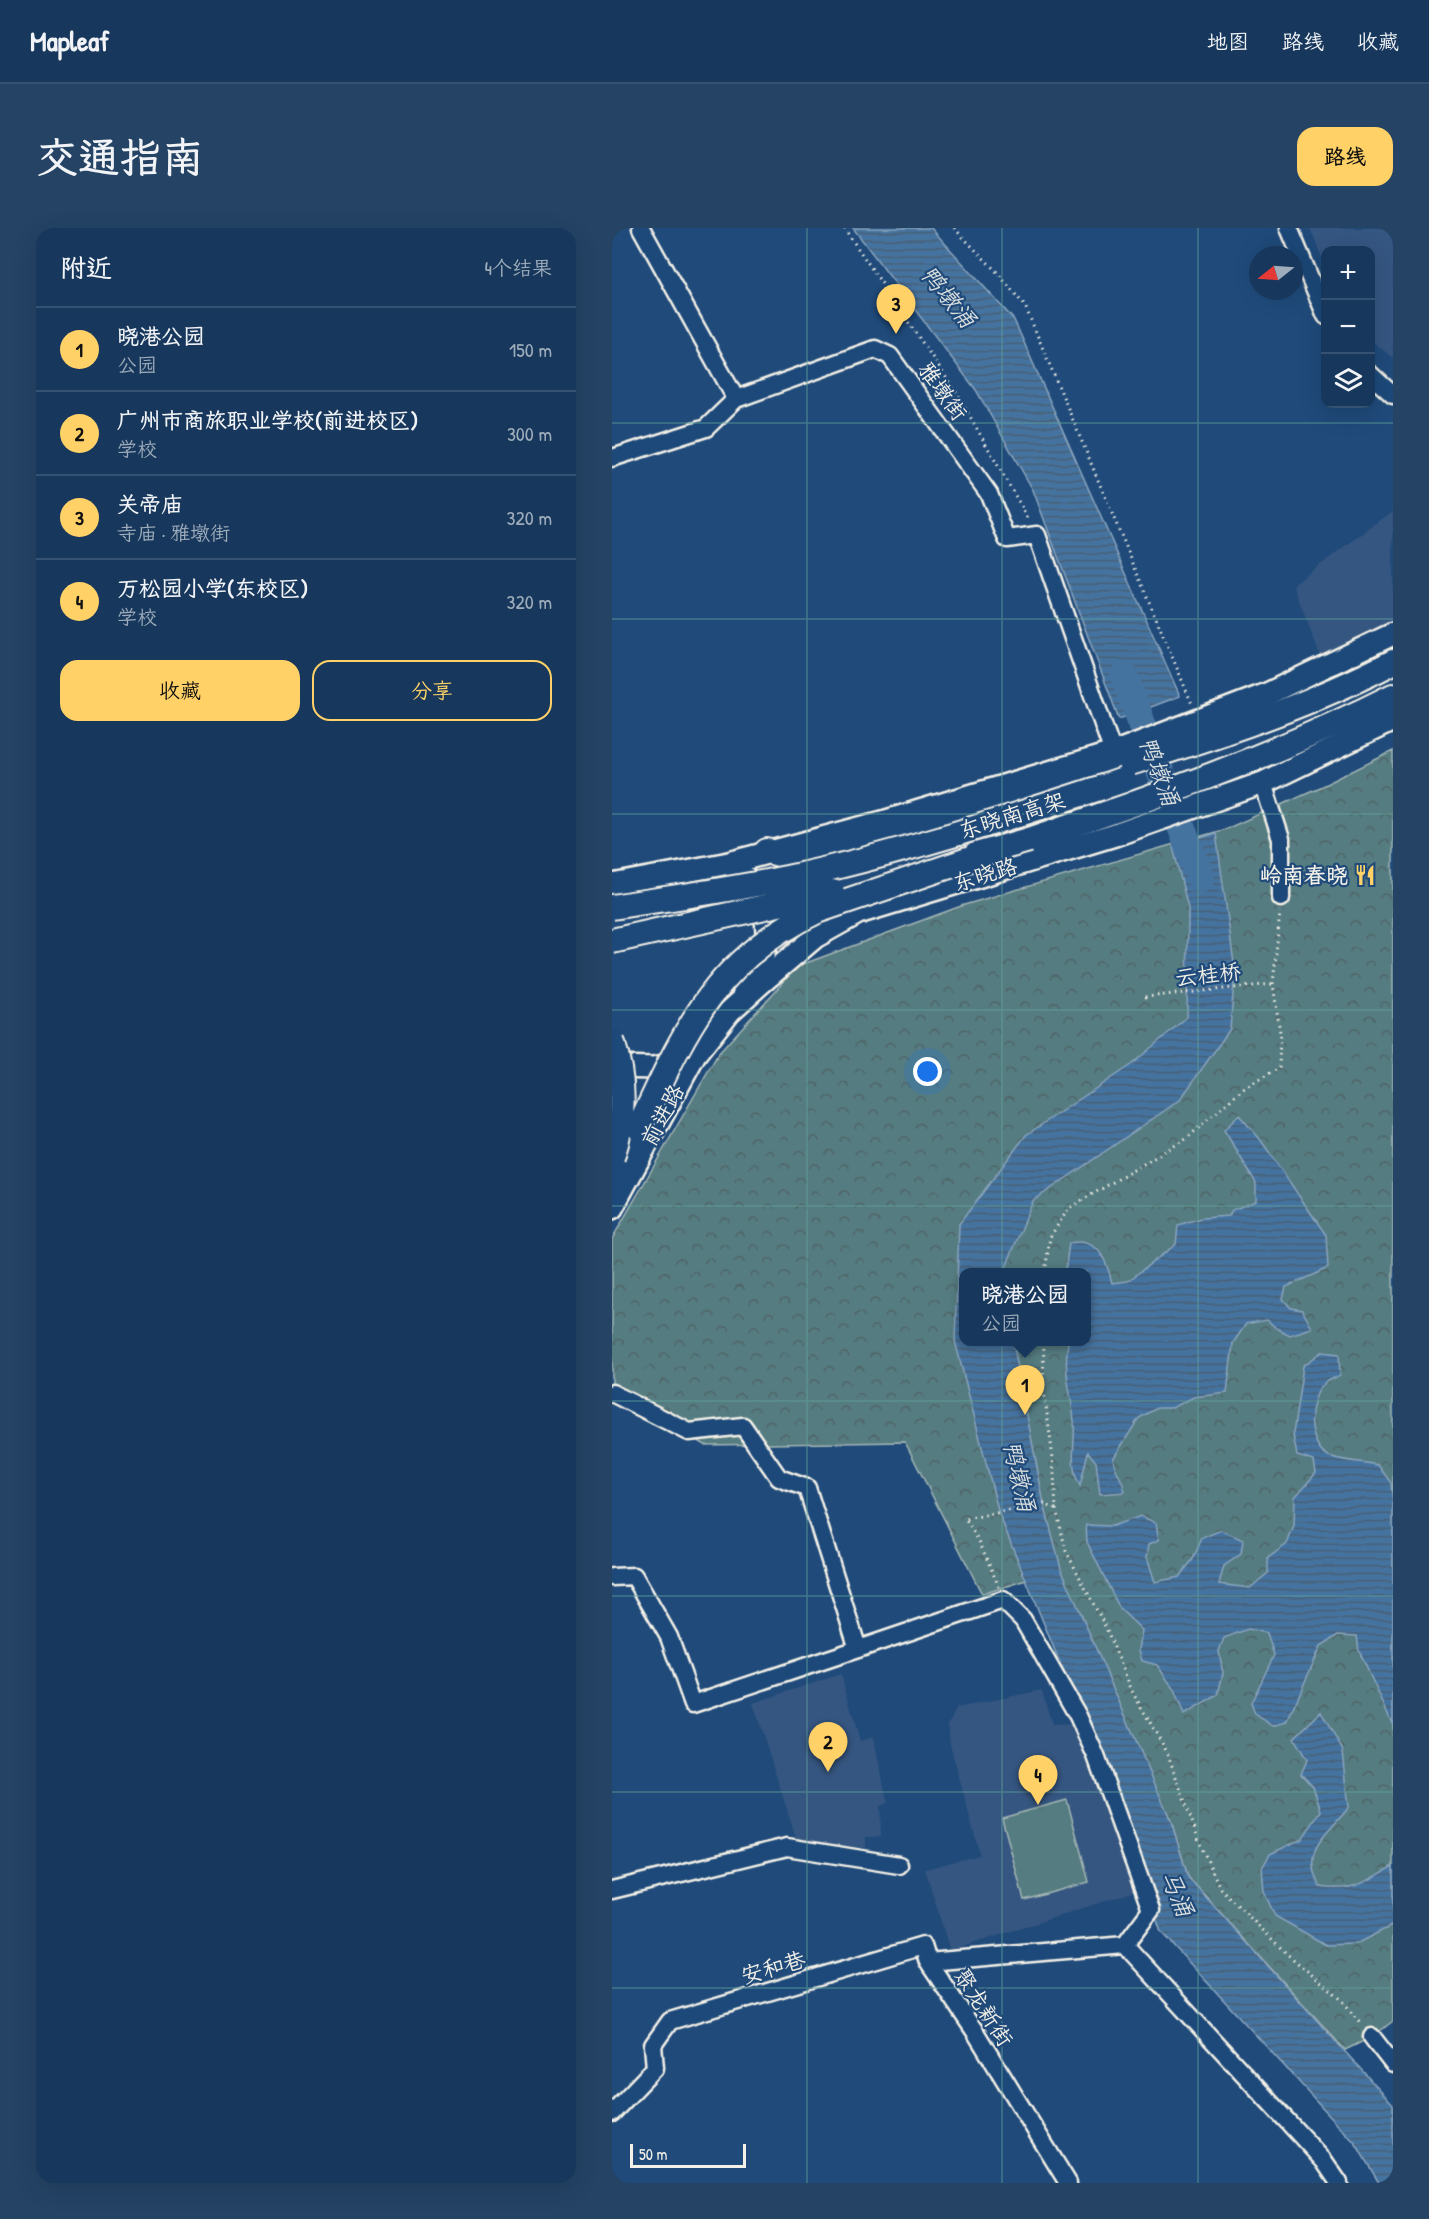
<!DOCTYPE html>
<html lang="zh">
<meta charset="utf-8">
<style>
body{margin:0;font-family:"Patrick Hand","LXGW WenKai TC",sans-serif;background:#244365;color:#f1f3f6}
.controls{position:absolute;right:18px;top:18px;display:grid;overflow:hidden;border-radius:12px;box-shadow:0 6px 24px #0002}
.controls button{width:54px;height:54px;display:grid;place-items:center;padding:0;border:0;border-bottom:2px solid #365272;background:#17385c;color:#f1f3f6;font:30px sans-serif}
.compass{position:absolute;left:637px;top:18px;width:54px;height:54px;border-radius:50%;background:#17385c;box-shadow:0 6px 24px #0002;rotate:253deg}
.scale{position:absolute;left:18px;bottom:15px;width:116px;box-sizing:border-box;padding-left:6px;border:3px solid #f4f1e8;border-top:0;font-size:16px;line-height:21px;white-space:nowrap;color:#f4f1e8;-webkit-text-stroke:4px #1f4a7a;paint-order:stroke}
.you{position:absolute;left:316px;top:844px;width:21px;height:21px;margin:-15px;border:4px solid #fff;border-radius:50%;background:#1a73e8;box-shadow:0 0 0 9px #1a73e833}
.badge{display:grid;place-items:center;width:39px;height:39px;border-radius:50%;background:#ffd166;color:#111;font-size:20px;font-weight:700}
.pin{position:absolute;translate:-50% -50px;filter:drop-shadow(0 2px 3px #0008)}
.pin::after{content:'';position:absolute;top:32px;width:21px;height:18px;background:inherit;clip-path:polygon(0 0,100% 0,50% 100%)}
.popup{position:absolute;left:347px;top:1040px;width:132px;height:78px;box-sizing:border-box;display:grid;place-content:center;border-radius:12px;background:#17385c;filter:drop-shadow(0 2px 4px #0005);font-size:20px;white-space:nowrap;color:#9eacbb}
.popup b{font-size:22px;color:#f1f3f6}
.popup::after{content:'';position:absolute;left:50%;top:100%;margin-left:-12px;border:12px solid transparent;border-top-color:#17385c}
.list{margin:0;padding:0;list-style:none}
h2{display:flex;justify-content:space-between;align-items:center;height:78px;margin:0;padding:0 24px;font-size:26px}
h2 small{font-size:20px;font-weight:400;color:#9eacbb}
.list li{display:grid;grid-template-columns:39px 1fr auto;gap:18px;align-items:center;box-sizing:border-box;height:84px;padding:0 24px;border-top:2px solid #365272}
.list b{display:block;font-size:22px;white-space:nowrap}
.list p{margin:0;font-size:20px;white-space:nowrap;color:#9eacbb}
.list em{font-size:20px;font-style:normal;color:#9eacbb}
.actions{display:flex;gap:12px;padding:18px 24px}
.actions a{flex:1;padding:14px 0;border:2px solid #ffd166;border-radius:18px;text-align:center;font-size:21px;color:#ffd166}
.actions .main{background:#ffd166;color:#111}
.icon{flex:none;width:33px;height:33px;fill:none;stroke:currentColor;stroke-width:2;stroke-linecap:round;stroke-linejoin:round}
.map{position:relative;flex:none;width:781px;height:1955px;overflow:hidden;border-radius:18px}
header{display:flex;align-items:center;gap:36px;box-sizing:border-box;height:84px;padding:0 30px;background:#17385c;border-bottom:2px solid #365272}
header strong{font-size:28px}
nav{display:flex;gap:33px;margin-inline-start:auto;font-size:21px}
.intro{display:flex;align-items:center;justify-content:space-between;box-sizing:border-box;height:144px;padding:0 36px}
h1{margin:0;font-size:42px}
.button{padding:15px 27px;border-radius:18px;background:#ffd166;color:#111;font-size:21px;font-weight:700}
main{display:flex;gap:36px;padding:0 36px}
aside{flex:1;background:#17385c;border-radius:18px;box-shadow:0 6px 24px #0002}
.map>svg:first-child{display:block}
</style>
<header>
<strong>Mapleaf</strong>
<nav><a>地图</a><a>路线</a><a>收藏</a></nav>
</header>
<div class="intro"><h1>交通指南</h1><a class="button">路线</a></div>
<main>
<aside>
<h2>附近<small>4个结果</small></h2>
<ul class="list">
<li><span class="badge">1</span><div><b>晓港公园</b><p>公园</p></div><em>150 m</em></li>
<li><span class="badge">2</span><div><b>广州市商旅职业学校(前进校区)</b><p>学校</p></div><em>300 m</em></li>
<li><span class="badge">3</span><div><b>关帝庙</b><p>寺庙 · 雅墩街</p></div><em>320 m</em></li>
<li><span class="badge">4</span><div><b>万松园小学(东校区)</b><p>学校</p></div><em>320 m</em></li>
</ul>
<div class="actions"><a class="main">收藏</a><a>分享</a></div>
</aside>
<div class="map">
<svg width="781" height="1955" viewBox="0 0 781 1955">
<defs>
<pattern id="park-crowns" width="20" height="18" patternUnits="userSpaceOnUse" patternTransform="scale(1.5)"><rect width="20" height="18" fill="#547b81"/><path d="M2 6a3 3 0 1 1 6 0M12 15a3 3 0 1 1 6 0" fill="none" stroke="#4f6466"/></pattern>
<pattern id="water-rules" width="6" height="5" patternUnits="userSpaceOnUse" patternTransform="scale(1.5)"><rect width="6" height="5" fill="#4573a0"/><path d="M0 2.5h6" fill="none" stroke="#475e73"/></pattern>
</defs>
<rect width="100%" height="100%" fill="#1f4a7a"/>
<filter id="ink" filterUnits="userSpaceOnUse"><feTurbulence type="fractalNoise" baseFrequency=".0167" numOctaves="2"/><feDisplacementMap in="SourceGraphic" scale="12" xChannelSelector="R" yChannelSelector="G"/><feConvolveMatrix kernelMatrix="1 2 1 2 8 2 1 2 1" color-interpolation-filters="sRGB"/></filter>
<g filter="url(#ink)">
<path fill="#365781" d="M 698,0 L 781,0 L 781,130 L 759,112 L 758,22 L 714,22 L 713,37 Z
M 781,283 L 781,395 L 710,432 L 681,357 Z
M 229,1446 L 248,1513 L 261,1509 L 276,1575 L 268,1578 L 269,1609 L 254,1609 L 254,1620 L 185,1613 L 141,1475 Z
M 430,1462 L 440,1497 L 463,1496 L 527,1662 L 338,1723 L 313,1641 L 368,1627 L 338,1516 L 336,1496 L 345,1480 Z"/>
<path fill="url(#park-crowns)" stroke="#a4b6b4" stroke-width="1.5" fill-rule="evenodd" d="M 781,523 L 781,1793 L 760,1809 L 733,1822 L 576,1649 L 559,1593 L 510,1485 L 431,1347 L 370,1366 L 293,1214 L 93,1217 L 0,1159 L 0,1011 L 107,825 L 186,738 L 352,677 L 614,601 L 712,557 ZM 352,1044 L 474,1044 L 474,1114 L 352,1114 Z"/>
<path fill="#547b81" stroke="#a4b6b4" stroke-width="1.5" d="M 455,1572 L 477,1654 L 412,1672 L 390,1590 Z"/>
<path fill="url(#water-rules)" stroke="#8ba5bd" stroke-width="1.5" d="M 241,0 L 319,0 L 402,92 L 568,468 L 507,491 L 421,262 L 364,162 Z
M 604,605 L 623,743 L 618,801 L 568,872 L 421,973 L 392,1044 L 352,1044 L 352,1114 L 401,1114 L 432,1276 L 449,1340 L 559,1593 L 576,1649 L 781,1877 L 781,1955 L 767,1955 L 744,1916 L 549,1704 L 497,1555 L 387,1286 L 343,1113 L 347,996 L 414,907 L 520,836 L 575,789 L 576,680 L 561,619 Z
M 627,887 L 648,911 L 714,1007 L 716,1040 L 674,1059 L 671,1071 L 679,1080 L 690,1082 L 700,1100 L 678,1107 L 664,1100 L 655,1092 L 634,1096 L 621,1115 L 615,1165 L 582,1169 L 560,1180 L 545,1180 L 527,1190 L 501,1231 C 503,1244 511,1251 513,1264 L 488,1266 L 484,1234 L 476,1224 L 468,1258 C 456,1236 464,1217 462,1193 C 459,1161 451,1147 456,1114 L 474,1114 L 474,1044 L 453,1044 L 457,1015 C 486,1009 494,1030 500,1055 L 516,1053 L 564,1016 L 566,997 L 589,990 L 617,988 L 620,982 L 644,973 L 644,955 L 612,902 Z
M 710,1124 L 727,1126 L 728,1147 C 724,1150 716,1152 712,1156 C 695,1172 695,1215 715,1227 C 725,1233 753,1234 766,1237 L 779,1255 L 781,1276 L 781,1497 L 747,1423 L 745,1408 L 726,1407 L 709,1418 L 675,1494 L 661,1498 L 643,1486 L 639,1475 L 662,1427 L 655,1405 L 636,1401 L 612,1410 L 607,1423 L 611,1445 L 606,1467 L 572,1487 L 561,1460 L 545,1437 L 530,1433 L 527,1422 L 530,1402 L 508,1381 L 475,1314 L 474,1297 L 500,1298 L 529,1288 L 544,1295 L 547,1312 L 537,1316 L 535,1329 L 543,1354 L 567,1349 L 581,1331 L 590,1310 L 609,1302 L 631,1312 L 629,1326 L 612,1338 L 607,1356 L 638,1360 L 656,1345 L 656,1330 L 675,1316 L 682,1298 L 683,1269 L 704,1245 L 702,1233 L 685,1228 L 681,1206 L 691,1138 Z
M 709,1484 L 731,1523 L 737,1579 C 715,1608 687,1622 708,1659 C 741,1664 754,1654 781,1638 L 781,1697 L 744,1716 L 714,1717 L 663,1688 L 652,1664 L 650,1640 L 658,1626 L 690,1611 L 709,1583 L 701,1559 L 689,1546 L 695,1532 L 682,1510 Z"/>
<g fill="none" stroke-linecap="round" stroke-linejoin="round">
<path stroke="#4573a0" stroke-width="28" d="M 512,448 L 589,651"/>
<defs>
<path id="minor" d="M 29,0 L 124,171 L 263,121 L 278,128 L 377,266 L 395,311 L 425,307 L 501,525
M 677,0 L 714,88
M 758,146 L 781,167
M 0,230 L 94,200 L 124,171
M 651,555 L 669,611 L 669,670
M 0,1165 L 77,1204 L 131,1198 L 167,1250 L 195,1260 L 246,1421 L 391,1372 L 411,1392 L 466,1488 L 484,1528 L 539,1682 L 513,1717
M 0,1349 L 22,1348 L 57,1409 L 81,1476 L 246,1421
M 0,1662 L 175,1619 L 287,1637
M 513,1717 L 712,1933 L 727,1955
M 760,1809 L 781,1836
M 0,1885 L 43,1840 L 41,1817 L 58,1793 L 311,1718 L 316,1734
M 456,1955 L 362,1802 L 316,1734 L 513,1717"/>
<path id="major" d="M 117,635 C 145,656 162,689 152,725 C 149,738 139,751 132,762
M 0,657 L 117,635 L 274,593 L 501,525 L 655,466 L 781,406
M 0,839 L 43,840 L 68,834 L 83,827 L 118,783 L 149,755 L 203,709 L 246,685 L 503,607 L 651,555 L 781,492
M 0,980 L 83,827"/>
<path id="highway" d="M 417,612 C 541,570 664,527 781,468
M 155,623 L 185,631 C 300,599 416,567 531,531 C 616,504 701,476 781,434
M 0,950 L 27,900"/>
</defs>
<use href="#minor" stroke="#f4f1e8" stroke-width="21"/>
<use href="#major" stroke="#f4f1e8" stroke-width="26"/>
<use href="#highway" stroke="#f4f1e8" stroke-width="28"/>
<path stroke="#f4f1e8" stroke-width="3" stroke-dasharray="1.5 4.5" stroke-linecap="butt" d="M 232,0 L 344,164 L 417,292
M 342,0 L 384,43 L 413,78 L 580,476
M 533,769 L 661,756
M 433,1044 L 438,1009 L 457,980 L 574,911 L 631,861 L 667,840 L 668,804 L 661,756 L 668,684
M 432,1114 L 431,1156 L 441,1230 L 444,1281 L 454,1323 L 494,1400 L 521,1465 L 555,1524 L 589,1618 L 608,1660 L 675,1726 L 730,1772 L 750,1797
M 387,1359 L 367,1313 L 353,1291 L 432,1276 L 444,1281"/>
<use href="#minor" stroke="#1f4a7a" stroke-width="16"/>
<use href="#major" stroke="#1f4a7a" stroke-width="21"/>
<use href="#highway" stroke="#1f4a7a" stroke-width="24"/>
<defs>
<path id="highway-bridge" d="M 364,627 L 417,612
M 0,679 C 58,670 117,662 175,650 C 289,626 402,588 512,552
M 0,713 L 220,664
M 0,813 C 13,852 13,890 0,929
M 27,900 C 72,804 102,731 205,683 L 379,624"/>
</defs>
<use href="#highway-bridge" stroke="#f4f1e8" stroke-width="28" stroke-linecap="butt"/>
<use href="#highway-bridge" stroke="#1f4a7a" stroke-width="24"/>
</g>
</g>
<path fill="none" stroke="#5fa199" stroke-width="1.5" stroke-opacity="0.55" d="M 195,0 L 195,1955M 390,0 L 390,1955M 586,0 L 586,1955M 0,195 L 781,195M 0,391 L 781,391M 0,586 L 781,586M 0,782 L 781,782M 0,978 L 781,978M 0,1173 L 781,1173M 0,1368 L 781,1368M 0,1564 L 781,1564M 0,1760 L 781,1760"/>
<defs>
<symbol id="restaurant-bare" viewBox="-9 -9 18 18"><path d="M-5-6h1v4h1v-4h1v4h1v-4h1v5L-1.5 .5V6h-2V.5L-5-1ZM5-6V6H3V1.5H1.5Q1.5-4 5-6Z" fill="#ffd166" stroke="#1f4a7a" stroke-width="2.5" paint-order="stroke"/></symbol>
</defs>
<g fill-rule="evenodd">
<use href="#restaurant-bare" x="738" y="632" width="30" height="30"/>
</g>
<g text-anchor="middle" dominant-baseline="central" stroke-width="4.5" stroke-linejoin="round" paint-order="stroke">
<g font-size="22" fill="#f4f1e8" stroke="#1f4a7a">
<text transform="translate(331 163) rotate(54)">雅墩街</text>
<text transform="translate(400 587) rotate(-17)">东晓南高架</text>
<text transform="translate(373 646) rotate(-17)">东晓路</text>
<text transform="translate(596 746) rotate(-6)">云桂桥</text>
<text transform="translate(50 887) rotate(-62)">前进路</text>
<text transform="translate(161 1739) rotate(-16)">安和巷</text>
<text transform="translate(372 1779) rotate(57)">聚龙新街</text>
</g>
<g font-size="22" font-weight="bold" fill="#f4f1e8" stroke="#1f4a7a" text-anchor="end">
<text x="736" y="647">岭南春晓</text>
</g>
<g font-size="24" font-style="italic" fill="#dadedd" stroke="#1f4a7a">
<text transform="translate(337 68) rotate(51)">鸭墩涌</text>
<text transform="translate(548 543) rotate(69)">鸭墩涌</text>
<text transform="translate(408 1248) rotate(77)">鸭墩涌</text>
<text transform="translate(566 1665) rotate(67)">马涌</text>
</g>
</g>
</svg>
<div class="controls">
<button>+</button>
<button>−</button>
<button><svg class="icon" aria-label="layers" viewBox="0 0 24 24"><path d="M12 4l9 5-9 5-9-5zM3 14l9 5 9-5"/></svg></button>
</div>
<svg class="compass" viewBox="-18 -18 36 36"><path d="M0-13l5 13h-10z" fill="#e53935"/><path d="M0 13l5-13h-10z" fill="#9eacbb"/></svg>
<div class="scale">50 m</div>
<div class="you"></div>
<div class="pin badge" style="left:413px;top:1187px">1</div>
<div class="popup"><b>晓港公园</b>公园</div>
<div class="pin badge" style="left:216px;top:1544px">2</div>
<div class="pin badge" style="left:284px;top:106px">3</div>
<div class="pin badge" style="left:426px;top:1577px">4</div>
</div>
</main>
